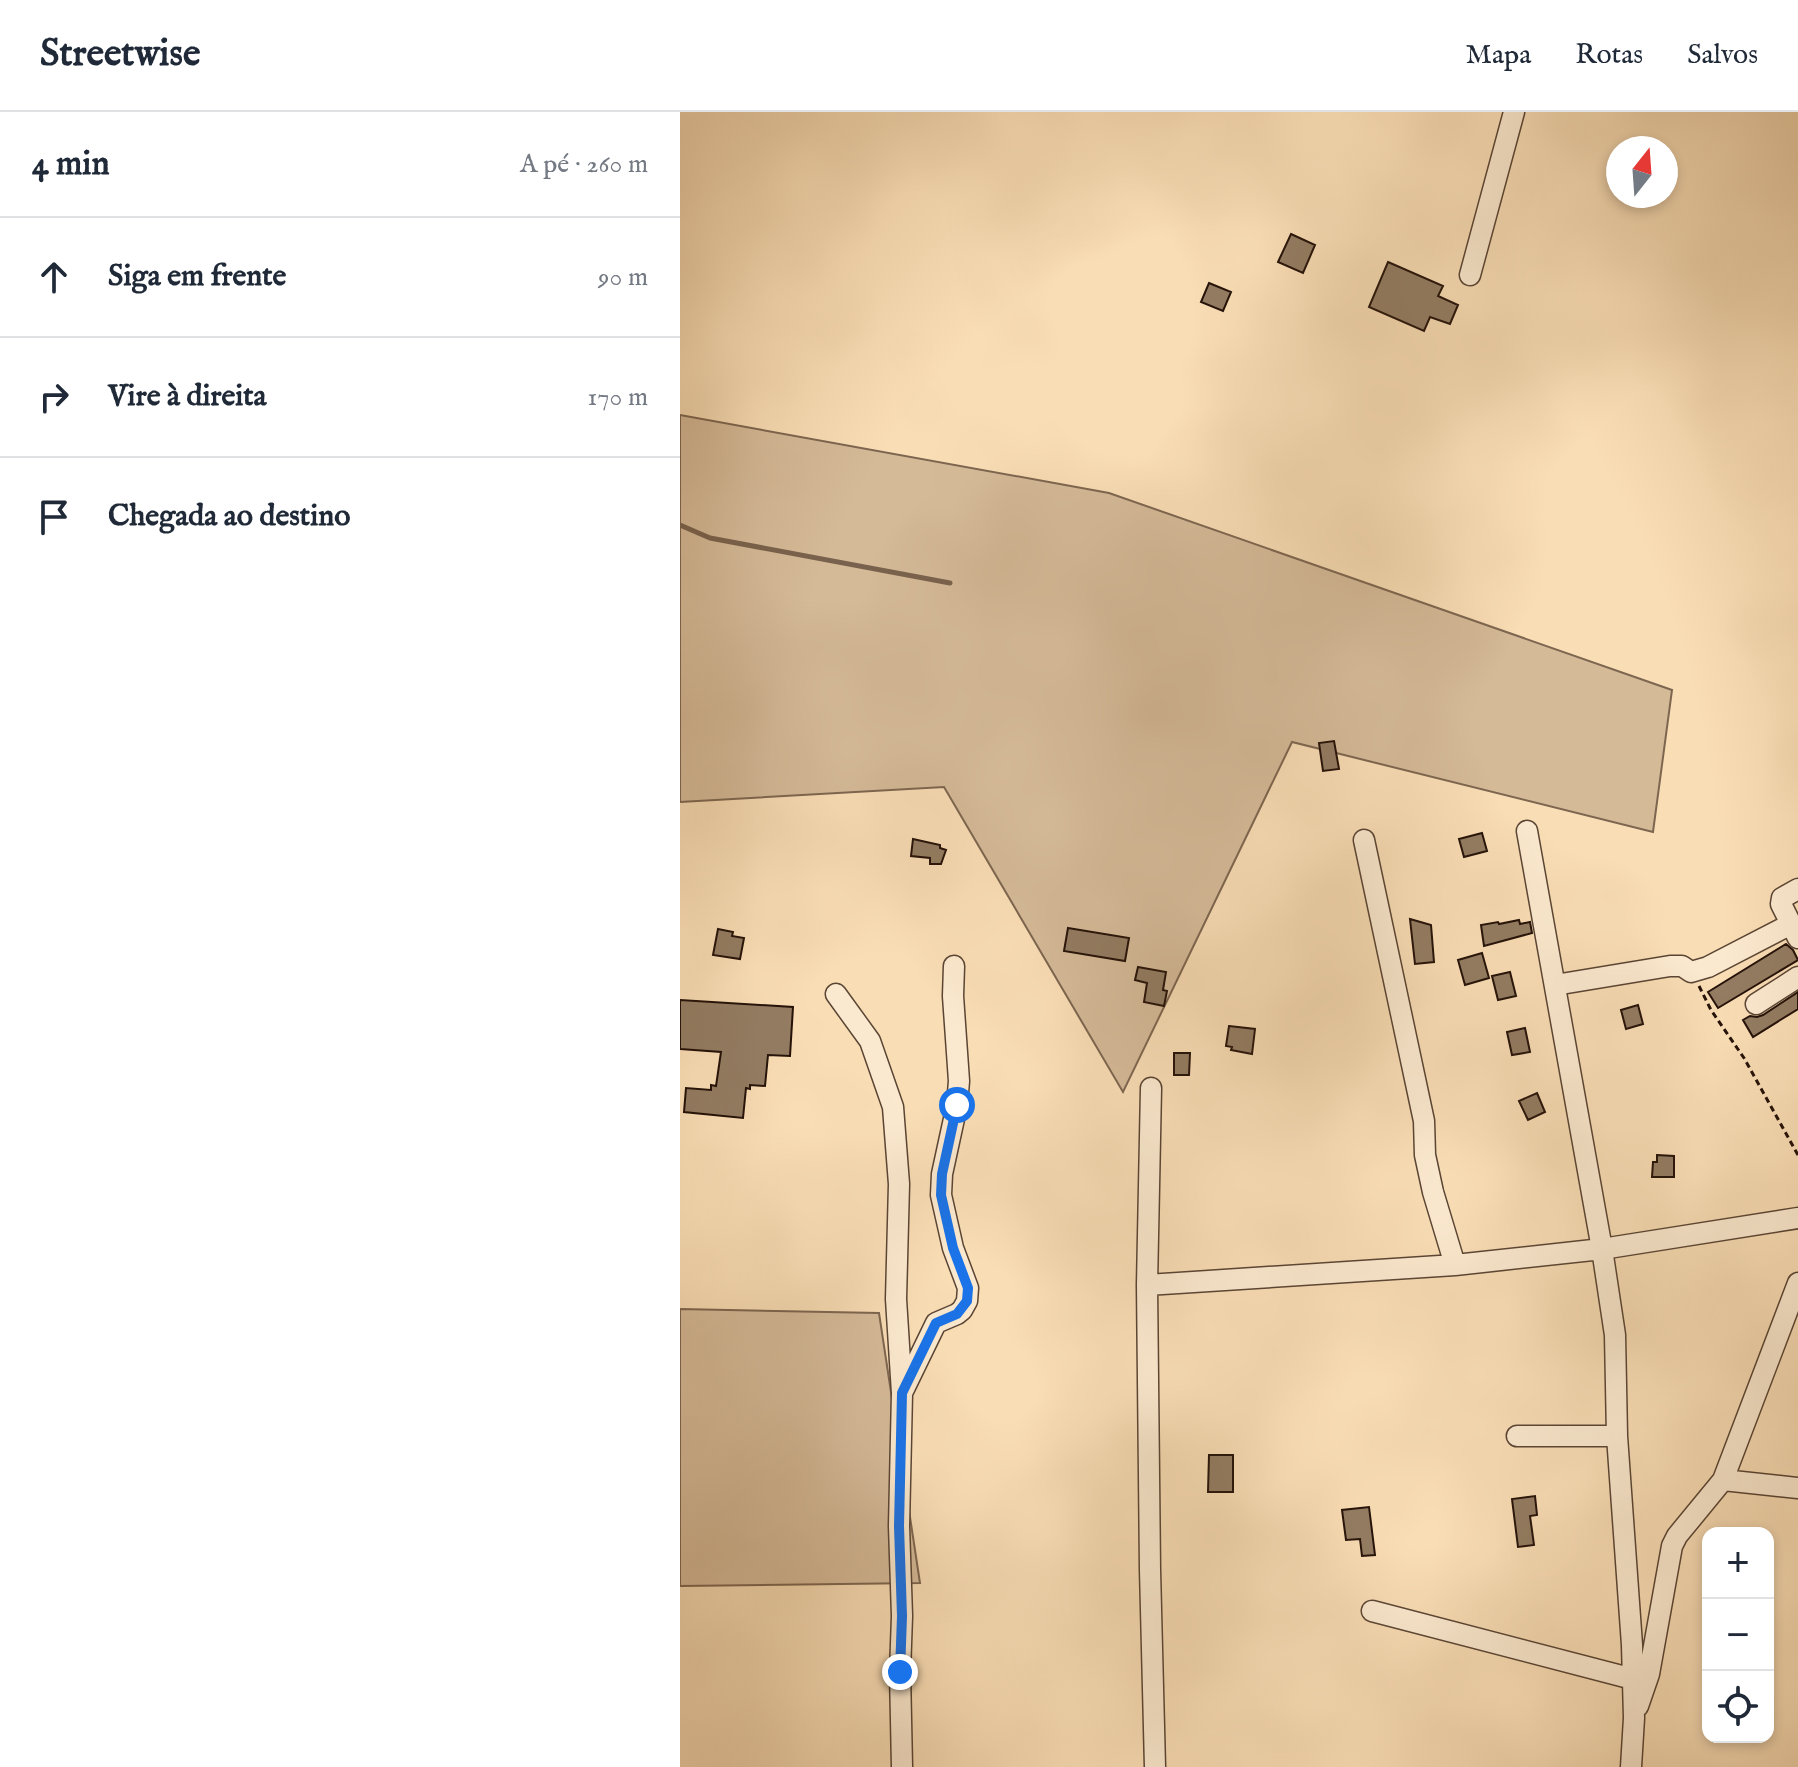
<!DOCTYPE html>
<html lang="pt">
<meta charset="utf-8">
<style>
body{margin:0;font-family:"IM FELL English",serif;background:#f2f2f3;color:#1f2937}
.controls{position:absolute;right:24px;bottom:24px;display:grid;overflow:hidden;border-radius:16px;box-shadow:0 4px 12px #0003}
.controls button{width:72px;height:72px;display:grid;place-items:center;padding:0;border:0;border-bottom:2px solid #e0e1e3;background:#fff;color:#1f2937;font:40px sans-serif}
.compass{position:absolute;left:926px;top:24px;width:72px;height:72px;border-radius:50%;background:#fff;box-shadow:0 4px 12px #0003;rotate:17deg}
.stop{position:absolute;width:24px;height:24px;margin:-18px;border:6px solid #1a73e8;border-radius:50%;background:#fff}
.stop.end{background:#1a73e8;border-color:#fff;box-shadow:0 2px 8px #0008}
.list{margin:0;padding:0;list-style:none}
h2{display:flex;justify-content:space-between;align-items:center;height:104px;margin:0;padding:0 32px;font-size:34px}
h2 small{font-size:26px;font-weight:400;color:#747a83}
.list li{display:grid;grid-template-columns:52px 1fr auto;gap:24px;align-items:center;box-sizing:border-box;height:120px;padding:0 32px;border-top:2px solid #e0e1e3}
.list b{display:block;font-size:30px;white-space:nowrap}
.list em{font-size:26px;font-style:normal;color:#747a83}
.icon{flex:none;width:44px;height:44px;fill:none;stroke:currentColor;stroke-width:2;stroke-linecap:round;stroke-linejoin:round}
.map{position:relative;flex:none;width:1118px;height:1655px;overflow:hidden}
header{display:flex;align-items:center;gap:48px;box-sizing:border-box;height:112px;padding:0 40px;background:#fff;border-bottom:2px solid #e0e1e3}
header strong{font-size:38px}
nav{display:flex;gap:44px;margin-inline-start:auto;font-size:28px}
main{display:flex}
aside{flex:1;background:#fff}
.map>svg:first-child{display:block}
</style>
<header>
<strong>Streetwise</strong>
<nav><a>Mapa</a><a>Rotas</a><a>Salvos</a></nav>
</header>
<main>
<aside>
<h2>4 min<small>A pé · 260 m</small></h2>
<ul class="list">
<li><svg class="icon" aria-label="ahead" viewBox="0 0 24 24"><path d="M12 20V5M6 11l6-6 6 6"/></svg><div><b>Siga em frente</b></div><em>90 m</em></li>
<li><svg class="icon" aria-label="right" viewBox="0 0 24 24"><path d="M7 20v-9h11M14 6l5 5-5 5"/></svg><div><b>Vire à direita</b></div><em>170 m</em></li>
<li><svg class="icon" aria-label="arrive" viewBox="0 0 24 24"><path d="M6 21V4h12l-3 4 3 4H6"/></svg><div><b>Chegada ao destino</b></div></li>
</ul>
</aside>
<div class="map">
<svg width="1118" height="1655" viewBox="0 0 1118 1655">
<rect width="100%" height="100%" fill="#f9ddb5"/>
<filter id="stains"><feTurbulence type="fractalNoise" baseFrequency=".0025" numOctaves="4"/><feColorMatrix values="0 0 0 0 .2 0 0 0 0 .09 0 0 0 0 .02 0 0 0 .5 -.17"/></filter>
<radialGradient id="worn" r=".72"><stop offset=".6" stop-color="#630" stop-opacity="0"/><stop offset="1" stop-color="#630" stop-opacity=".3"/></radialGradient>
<path fill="#d5ba98" stroke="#7d6650" stroke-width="2" d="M 0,303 L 429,381 L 992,578 L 973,720 L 612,630 L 443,980 L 264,675 L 0,690 Z
M 0,1197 L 199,1201 L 240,1471 L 0,1474 Z"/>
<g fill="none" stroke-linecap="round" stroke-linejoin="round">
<path stroke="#79624d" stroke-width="5" d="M 0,413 L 30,426 L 270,471"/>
</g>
<path fill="#937c62" stroke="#251209" stroke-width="2" d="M 611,122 L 635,133 L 623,161 L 598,150 Z
M 708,150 L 763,174 L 758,184 L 778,193 L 770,212 L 750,205 L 744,219 L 689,195 Z
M 529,171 L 551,180 L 543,199 L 521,190 Z
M 654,629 L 659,657 L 643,659 L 639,631 Z
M 802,721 L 807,739 L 784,745 L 779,727 Z
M 233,727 L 260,733 L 260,736 L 266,738 L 261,752 L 250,752 L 250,746 L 231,744 Z
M 730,807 L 751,813 L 754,850 L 735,852 Z
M 839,808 L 840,812 L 850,810 L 852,821 L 804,834 L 801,813 L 818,810 L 819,812 Z
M 388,816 L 449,826 L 445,849 L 384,839 Z
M 38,817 L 53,820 L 52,824 L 64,826 L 60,847 L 33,843 Z
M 1106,832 L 1113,838 L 1118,848 L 1038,896 L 1028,880 Z
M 802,841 L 809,866 L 785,873 L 778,848 Z
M 458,855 L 486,860 L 483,878 L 487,879 L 484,894 L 464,890 L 467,871 L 455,868 Z
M 830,860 L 836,884 L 818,888 L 812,864 Z
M 1118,880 L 1118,897 L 1073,925 L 1063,908 L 1070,904 L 1077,905 L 1083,903 Z
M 0,888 L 113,895 L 110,944 L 88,943 L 85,974 L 70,973 L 70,977 L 66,976 L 63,1006 L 4,1000 L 6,976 L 31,978 L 31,973 L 36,974 L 41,940 L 0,937 Z
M 958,893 L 963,912 L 946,917 L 941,898 Z
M 549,914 L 575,917 L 572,942 L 551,938 L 552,935 L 546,934 Z
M 845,916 L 850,940 L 832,943 L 827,920 Z
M 494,941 L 510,941 L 509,963 L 494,963 Z
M 857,981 L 865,1000 L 848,1008 L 839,989 Z
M 977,1043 L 994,1044 L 994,1065 L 972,1065 L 973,1050 L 977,1050 Z
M 529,1343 L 553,1343 L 553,1380 L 528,1380 Z
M 855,1384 L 857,1403 L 850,1404 L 854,1433 L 838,1435 L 832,1387 Z
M 689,1395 L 695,1443 L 682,1444 L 680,1427 L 666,1428 L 662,1398 Z"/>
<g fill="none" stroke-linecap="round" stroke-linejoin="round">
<defs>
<path id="minor" d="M 790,163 L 834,0
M 847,719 L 922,1137 L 935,1223 L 937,1324 L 952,1533 L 954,1606 L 951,1655
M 684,728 L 744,1009 L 745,1043 L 753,1080 L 775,1153
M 1118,777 L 1102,786 L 1101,792 L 1118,826
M 875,873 L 990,854 L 1002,854 L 1011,860 L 1028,855 L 1111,812
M 156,882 L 190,929 L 213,995 L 219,1072 L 216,1187 L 222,1281 L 219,1414 L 222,1504 L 220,1560 L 222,1655
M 1076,892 L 1118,865
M 471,976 L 467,1173 L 470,1458 L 475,1655
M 467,1173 L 775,1153 L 922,1137 L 1118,1106
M 223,1279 L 256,1211 L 277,1202 L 282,1198 L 287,1189 L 288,1176 L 273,1136 L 261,1083 L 262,1062 L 277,993 L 279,969 L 273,884 L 274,854
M 837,1324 L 937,1324
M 1043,1368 L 1118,1376
M 692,1499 L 953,1567
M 958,1594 L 969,1562 L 992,1434 L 997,1424 L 1043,1368 L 1118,1171"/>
</defs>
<use href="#minor" stroke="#5a4534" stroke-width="23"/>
<path stroke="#251209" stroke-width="3" stroke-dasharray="6 4" stroke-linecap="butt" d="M 1019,874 L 1031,898 L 1064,946 L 1118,1043"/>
<use href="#minor" stroke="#fbe9cf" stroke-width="20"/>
</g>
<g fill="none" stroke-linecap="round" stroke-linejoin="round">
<path stroke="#1a73e8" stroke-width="10" d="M 220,1560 L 222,1504 L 219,1414 L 222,1281 L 256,1211 L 277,1202 L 287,1189 L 288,1176 L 273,1136 L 261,1083 L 262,1062 L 277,993"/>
</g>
<rect width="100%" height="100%" filter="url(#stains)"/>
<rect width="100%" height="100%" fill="url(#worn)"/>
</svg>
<div class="controls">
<button>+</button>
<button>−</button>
<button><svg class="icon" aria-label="locate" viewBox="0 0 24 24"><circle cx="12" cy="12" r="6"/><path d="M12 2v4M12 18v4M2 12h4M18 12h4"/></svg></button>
</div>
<svg class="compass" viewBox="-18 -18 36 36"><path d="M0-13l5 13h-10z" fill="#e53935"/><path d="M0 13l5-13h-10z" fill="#747a83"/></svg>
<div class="stop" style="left:277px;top:993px"></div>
<div class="stop end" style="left:220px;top:1560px"></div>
</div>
</main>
